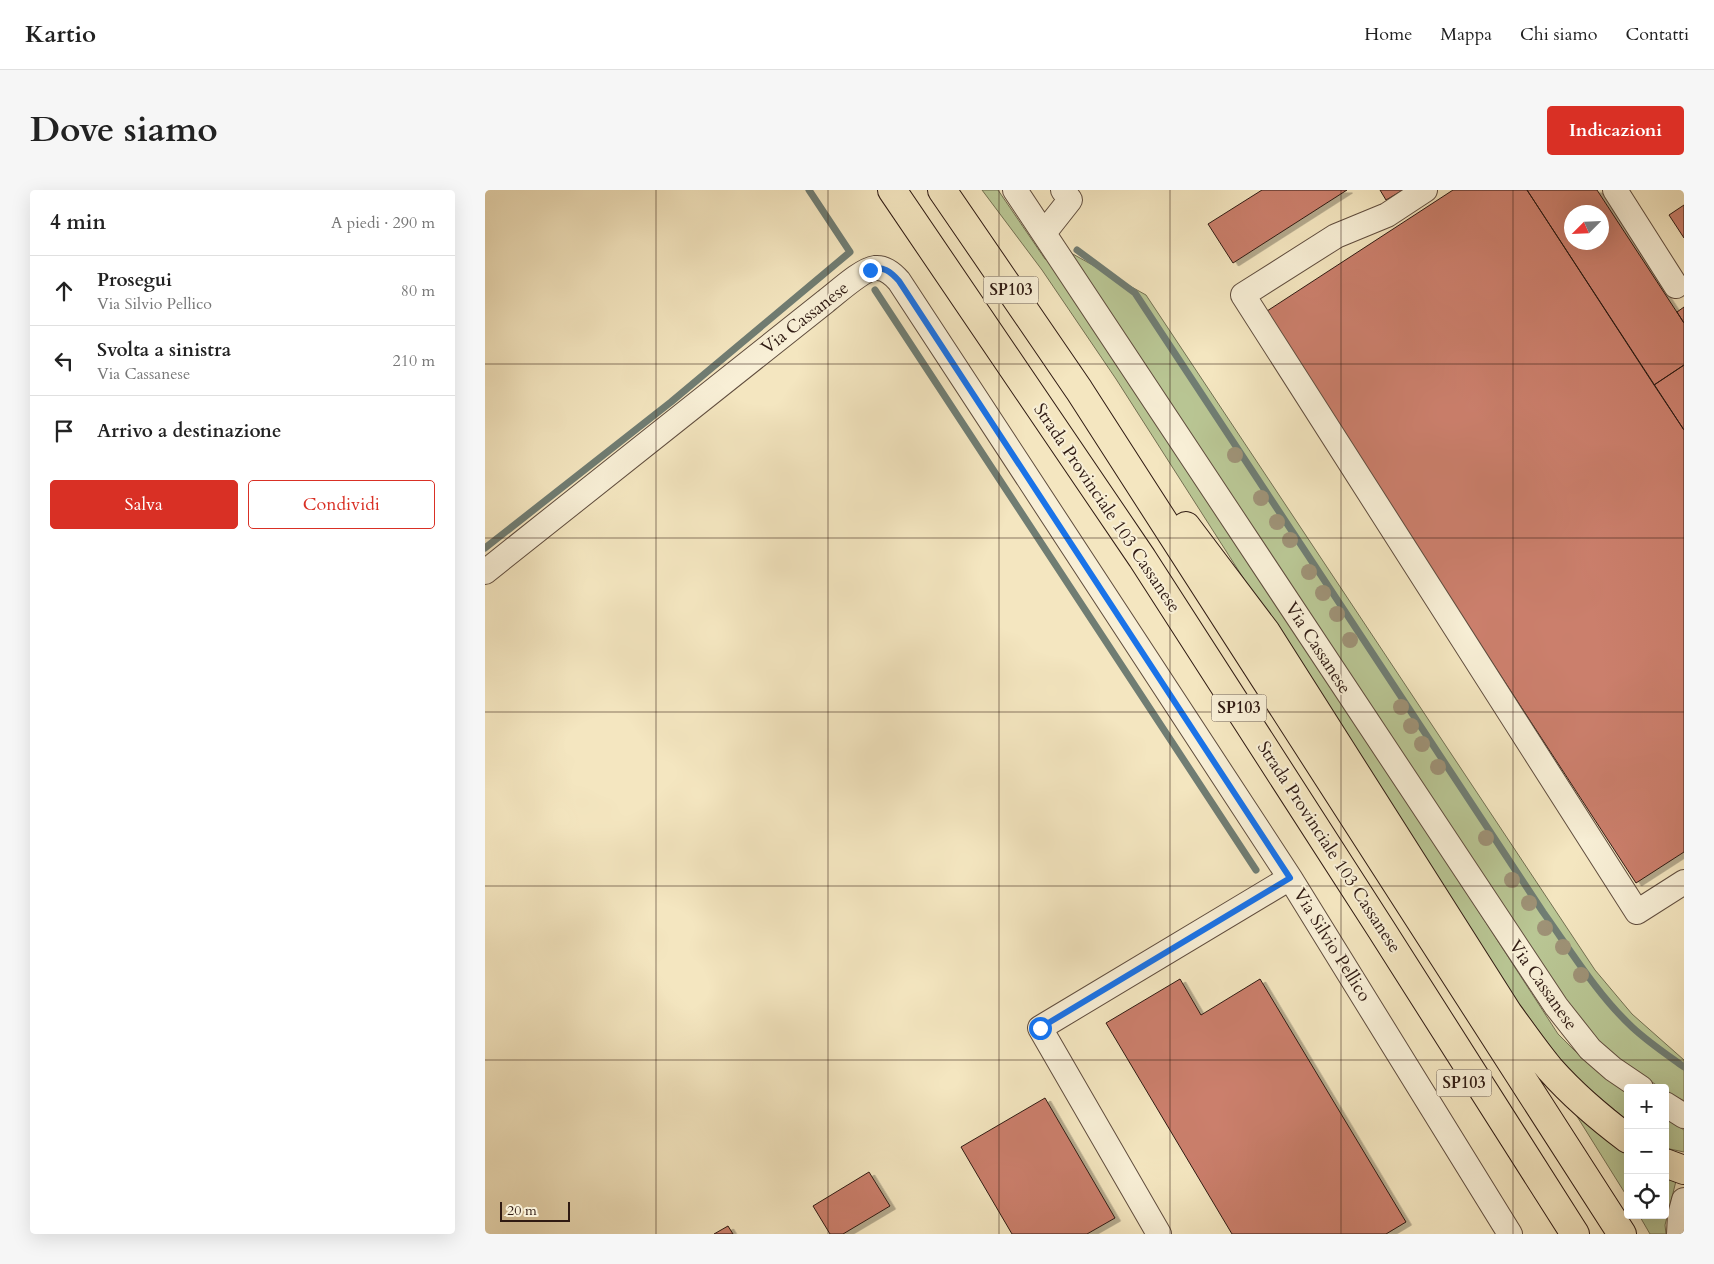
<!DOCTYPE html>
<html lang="it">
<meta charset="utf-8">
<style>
body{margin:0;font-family:Cardo,serif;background:#f6f6f6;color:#222}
.controls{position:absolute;right:15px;bottom:15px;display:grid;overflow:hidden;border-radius:5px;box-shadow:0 5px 20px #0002}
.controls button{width:45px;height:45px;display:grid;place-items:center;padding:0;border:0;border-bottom:1px solid #e0e0e0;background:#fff;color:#222;font:25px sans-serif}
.compass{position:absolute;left:1079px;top:15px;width:45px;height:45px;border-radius:50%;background:#fff;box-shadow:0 5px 20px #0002;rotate:246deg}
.scale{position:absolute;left:15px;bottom:12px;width:70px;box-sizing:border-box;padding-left:5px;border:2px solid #2f1a12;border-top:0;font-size:14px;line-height:18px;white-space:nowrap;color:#2f1a12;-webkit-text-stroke:4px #f8efd6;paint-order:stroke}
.stop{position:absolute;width:15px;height:15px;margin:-11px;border:4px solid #1a73e8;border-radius:50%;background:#fff}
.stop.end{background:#1a73e8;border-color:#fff;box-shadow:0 1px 5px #0008}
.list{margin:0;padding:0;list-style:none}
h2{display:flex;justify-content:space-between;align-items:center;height:65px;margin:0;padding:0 20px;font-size:21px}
h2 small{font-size:16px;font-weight:400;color:#767676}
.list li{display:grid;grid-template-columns:32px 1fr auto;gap:15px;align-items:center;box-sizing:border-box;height:70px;padding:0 20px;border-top:1px solid #e0e0e0}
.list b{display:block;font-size:19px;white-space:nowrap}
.list p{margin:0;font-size:16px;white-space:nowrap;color:#767676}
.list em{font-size:16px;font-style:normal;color:#767676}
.actions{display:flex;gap:10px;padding:15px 20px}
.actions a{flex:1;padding:11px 0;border:1px solid #d93025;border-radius:5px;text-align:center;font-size:18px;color:#d93025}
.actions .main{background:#d93025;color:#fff}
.icon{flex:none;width:28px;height:28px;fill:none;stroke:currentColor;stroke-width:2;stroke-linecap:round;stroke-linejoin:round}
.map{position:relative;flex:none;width:1199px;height:1044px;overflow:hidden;border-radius:5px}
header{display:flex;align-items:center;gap:30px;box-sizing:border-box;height:70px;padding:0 25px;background:#fff;border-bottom:1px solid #e0e0e0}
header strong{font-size:24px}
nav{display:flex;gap:28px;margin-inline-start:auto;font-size:18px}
.intro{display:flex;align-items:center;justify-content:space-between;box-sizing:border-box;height:120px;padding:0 30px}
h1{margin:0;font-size:35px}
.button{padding:12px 22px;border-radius:5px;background:#d93025;color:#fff;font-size:18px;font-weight:700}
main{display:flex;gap:30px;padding:0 30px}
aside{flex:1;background:#fff;border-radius:5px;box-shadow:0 5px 20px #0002}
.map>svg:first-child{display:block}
</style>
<header>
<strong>Kartio</strong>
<nav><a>Home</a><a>Mappa</a><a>Chi siamo</a><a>Contatti</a></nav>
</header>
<div class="intro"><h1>Dove siamo</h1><a class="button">Indicazioni</a></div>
<main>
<aside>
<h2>4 min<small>A piedi · 290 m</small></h2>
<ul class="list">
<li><svg class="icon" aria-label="ahead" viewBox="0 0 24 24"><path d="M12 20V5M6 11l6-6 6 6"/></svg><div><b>Prosegui</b><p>Via Silvio Pellico</p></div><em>80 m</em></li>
<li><svg class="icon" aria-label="left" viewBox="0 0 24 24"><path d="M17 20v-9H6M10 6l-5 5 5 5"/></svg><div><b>Svolta a sinistra</b><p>Via Cassanese</p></div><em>210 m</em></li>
<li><svg class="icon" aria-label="arrive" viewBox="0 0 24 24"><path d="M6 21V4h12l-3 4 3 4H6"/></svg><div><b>Arrivo a destinazione</b></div></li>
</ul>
<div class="actions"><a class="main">Salva</a><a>Condividi</a></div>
</aside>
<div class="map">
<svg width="1199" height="1044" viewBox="0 0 1199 1044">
<defs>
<filter id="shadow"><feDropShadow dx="5.5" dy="3" stdDeviation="0" flood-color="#0004"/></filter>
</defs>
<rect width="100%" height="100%" fill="#f4e6c0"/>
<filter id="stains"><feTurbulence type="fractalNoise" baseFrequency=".004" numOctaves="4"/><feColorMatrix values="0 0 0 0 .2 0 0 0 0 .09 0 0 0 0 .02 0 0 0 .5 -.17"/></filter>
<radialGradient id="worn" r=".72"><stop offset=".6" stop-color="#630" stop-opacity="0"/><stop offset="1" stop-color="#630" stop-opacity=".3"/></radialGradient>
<path fill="#b9c694" stroke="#747053" d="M 497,0 L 513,0 L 560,69 L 575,74 L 1073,844 L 1097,868 L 1143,904 L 1143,931 L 1095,891 L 1074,868 L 1009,780 L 631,189 L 557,80 Z
M 586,63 L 661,105 L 1110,780 L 1147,824 L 1199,870 L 1199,911 L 1180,901 L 1180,898 L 1176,898 L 1124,864 L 1090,831 Z
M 1083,912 L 1143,953 L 1143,1008 Z
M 1180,928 L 1199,940 L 1199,962 L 1180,958 Z
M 1180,979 L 1192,987 L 1180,1035 L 1181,1044 L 1165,1044 L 1154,1025 L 1180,1025 Z"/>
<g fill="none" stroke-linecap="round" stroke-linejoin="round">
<path stroke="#707d73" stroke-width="7" d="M 592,60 L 650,103 L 1058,722 C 1086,761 1112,804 1147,837 C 1163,852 1181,864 1199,877
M 390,100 L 771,680
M 0,358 L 186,212 L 365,62 L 324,0"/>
</g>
<path fill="#cb7f6c" stroke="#2f1a12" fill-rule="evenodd" filter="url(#shadow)" d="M 777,0 L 862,0 L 748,73 L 723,34 Z
M 895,0 L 918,0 L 901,10 Z
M 968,0 L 1042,0 L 1199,240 L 1199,662 L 1151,693 L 779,123 Z
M 1042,0 L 1112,0 L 1199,133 L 1199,175 L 1169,195 ZM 1086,22 L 1116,22 L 1116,52 L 1086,52 Z
M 1199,15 L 1199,48 L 1184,25 Z
M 1199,117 L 1199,133 L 1192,122 Z
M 1199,175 L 1199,240 L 1169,195 Z
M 695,789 L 716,825 L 775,789 L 921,1032 L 901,1044 L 747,1044 L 621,833 Z
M 560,908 L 630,1028 L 602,1044 L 527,1044 L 476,957 Z
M 384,982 L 405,1016 L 358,1044 L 345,1044 L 328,1016 Z
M 243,1036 L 248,1044 L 229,1044 Z"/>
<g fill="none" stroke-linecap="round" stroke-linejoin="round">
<defs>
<path id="minor" d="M 530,0 L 1071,816 L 1105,859 L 1128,879 L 1156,898
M 940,0 L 902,25 L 851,46 L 758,105 L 1152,722 L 1199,692
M 1130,0 L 1191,96
M 559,43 L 585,10 L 578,0
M 0,382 L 341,111 C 353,102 376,80 390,78 C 400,77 408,84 414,91 L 805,688
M 1180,914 L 1199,926
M 674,1044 L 555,838 L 805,688 L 1025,1044
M 1194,1044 L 1195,1025 L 1199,1010"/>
<path id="highway" d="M 407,0 L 657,368 L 896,739 L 1090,1044
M 457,0 L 594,200 L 1137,1044
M 701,336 L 781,442 L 1023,823 C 1037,842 1050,861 1065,879 C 1088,905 1115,928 1143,949
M 1180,973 L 1199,980"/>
</defs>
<use href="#minor" stroke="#604d3e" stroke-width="26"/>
<use href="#highway" stroke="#2f1a12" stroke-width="30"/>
<use href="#minor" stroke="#f8efd6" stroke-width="24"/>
<use href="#highway" stroke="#f4e6c0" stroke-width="28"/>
</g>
<g fill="#9e9276">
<circle cx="750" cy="265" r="8"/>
<circle cx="776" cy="308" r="8"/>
<circle cx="792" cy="332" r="8"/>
<circle cx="805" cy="350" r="8"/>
<circle cx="824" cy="382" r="8"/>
<circle cx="838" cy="403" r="8"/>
<circle cx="852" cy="424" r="8"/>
<circle cx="865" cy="450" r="8"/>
<circle cx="916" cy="517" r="8"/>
<circle cx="926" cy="536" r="8"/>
<circle cx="937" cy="554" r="8"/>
<circle cx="953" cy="577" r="8"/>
<circle cx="1001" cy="648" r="8"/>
<circle cx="1027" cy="690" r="8"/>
<circle cx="1044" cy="713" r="8"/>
<circle cx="1060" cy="738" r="8"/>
<circle cx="1078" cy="757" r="8"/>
<circle cx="1096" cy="785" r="8"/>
</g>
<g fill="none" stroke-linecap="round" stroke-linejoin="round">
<path stroke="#1a73e8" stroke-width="6" d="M 385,80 C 398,75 406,82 414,91 L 805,688 L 555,838"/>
</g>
<path fill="none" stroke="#2f1a12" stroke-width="1" stroke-opacity="0.55" d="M 171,0 L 171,1044M 343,0 L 343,1044M 514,0 L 514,1044M 685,0 L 685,1044M 856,0 L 856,1044M 1028,0 L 1028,1044M 0,174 L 1199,174M 0,348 L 1199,348M 0,522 L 1199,522M 0,696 L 1199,696M 0,870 L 1199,870"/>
<g text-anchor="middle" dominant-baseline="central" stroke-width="4" stroke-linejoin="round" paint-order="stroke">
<g fill="#f8efd6" stroke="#6b5a4d" stroke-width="1">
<rect x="498.5" y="86.5" width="55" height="27" rx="4"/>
<rect x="726.5" y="504.5" width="55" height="27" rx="4"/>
<rect x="951.5" y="879.5" width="55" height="27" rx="4"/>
</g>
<g font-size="16" font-weight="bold" fill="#2f1a12">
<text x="526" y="100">SP103</text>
<text x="754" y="518">SP103</text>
<text x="979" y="893">SP103</text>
</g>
<g font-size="18" fill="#2f1a12" stroke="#f8efd6">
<text transform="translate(320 128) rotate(-38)">Via Cassanese</text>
<text transform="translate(622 318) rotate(56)">Strada Provinciale 103 Cassanese</text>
<text transform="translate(833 458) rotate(57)">Via Cassanese</text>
<text transform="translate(844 657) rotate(57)">Strada Provinciale 103 Cassanese</text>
<text transform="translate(847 755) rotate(58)">Via Silvio Pellico</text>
<text transform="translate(1058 795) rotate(55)">Via Cassanese</text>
</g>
</g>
<rect width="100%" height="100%" filter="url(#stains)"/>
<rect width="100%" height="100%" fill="url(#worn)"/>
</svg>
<div class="controls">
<button>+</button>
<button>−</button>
<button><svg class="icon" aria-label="locate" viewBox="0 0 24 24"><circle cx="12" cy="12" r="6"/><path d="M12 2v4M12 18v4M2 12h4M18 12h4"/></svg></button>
</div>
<svg class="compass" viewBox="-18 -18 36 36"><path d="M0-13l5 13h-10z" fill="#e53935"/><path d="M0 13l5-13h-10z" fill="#767676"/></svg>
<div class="scale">20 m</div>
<div class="stop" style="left:555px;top:838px"></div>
<div class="stop end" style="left:385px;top:80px"></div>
</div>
</main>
